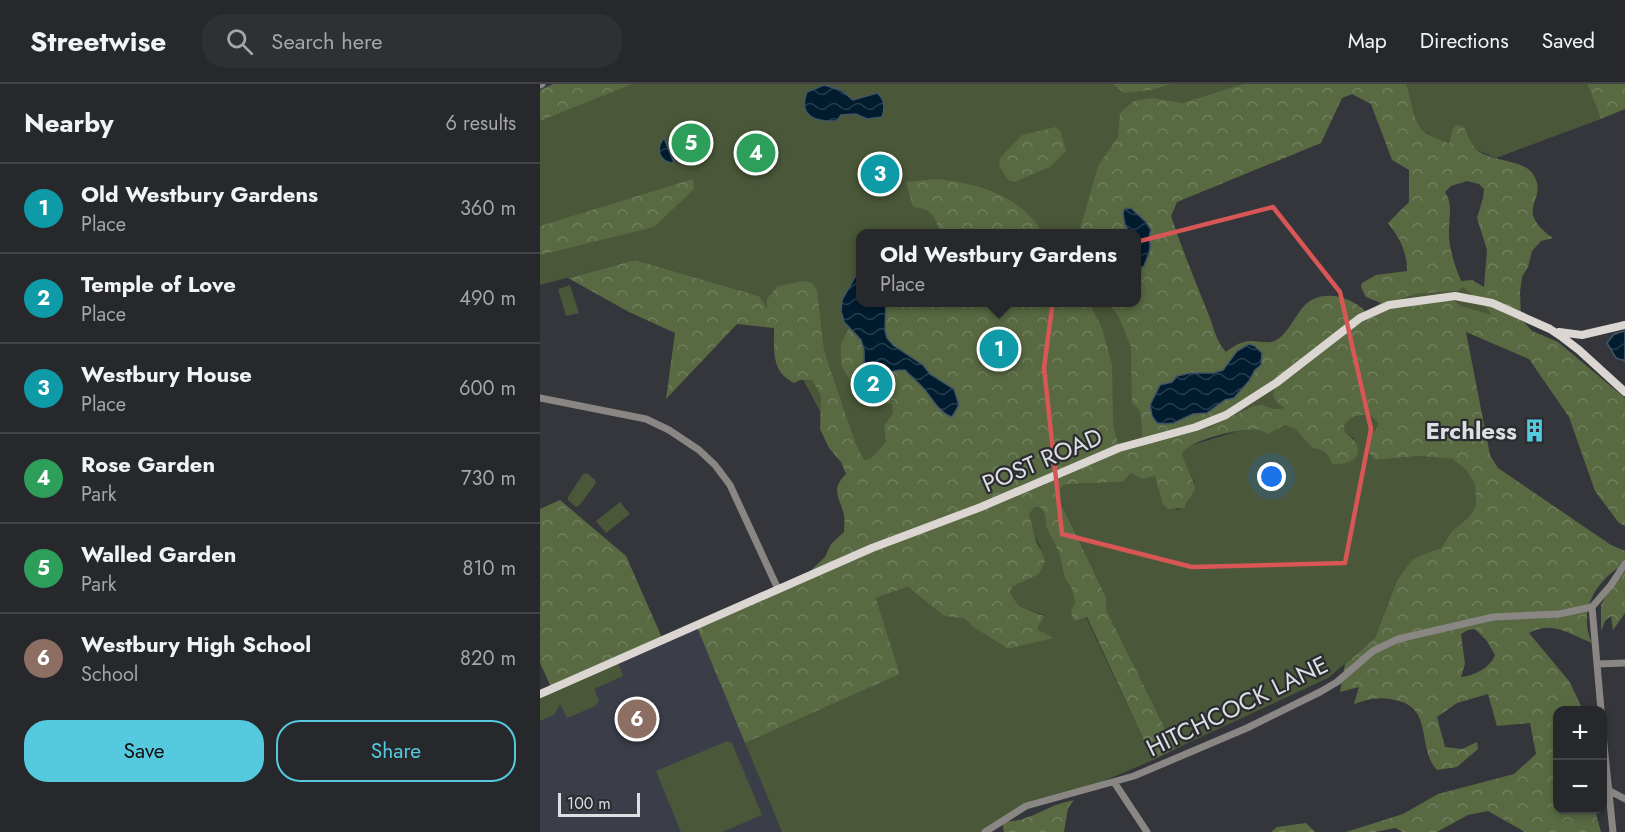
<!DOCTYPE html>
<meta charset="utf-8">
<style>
body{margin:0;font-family:Jost,sans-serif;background:#2f3034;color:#f1f3f6}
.controls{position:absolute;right:18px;bottom:18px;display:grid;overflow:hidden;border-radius:12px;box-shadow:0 3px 9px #0003}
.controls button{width:54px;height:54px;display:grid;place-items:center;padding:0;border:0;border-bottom:2px solid #434448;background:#27282c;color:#f1f3f6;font:30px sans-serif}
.scale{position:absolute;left:18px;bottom:15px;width:82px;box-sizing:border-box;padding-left:6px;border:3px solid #dedfe2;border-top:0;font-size:16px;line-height:21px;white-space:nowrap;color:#dedfe2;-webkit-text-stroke:4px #2a2c31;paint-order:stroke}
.you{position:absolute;left:732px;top:393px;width:21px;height:21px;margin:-15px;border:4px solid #fff;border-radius:50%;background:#1a73e8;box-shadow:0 0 0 9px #1a73e833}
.badge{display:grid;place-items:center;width:39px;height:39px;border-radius:50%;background:#55cadf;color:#fff;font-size:20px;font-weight:700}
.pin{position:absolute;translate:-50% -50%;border:3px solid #fff;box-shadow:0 2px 6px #0006}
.popup{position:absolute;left:316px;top:145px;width:285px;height:78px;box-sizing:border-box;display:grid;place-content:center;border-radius:12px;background:#27282c;filter:drop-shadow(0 2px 4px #0005);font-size:20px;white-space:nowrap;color:#a4a6a9}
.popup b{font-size:22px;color:#f1f3f6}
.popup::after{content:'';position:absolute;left:50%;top:100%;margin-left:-12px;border:12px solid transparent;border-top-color:#27282c}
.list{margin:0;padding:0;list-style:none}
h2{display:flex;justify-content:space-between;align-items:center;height:78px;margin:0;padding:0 24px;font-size:26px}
h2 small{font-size:20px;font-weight:400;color:#a4a6a9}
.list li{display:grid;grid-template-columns:39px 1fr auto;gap:18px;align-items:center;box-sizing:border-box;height:90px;padding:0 24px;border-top:2px solid #434448}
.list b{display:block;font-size:22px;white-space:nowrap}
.list p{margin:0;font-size:20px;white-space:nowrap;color:#a4a6a9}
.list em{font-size:20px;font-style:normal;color:#a4a6a9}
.actions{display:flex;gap:12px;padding:18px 24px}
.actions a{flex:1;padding:14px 0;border:2px solid #55cadf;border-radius:24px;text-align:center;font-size:21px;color:#55cadf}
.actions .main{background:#55cadf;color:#111}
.icon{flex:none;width:33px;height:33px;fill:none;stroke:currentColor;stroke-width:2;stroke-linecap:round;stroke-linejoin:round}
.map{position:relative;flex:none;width:1085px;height:748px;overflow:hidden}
header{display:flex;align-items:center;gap:36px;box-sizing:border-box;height:84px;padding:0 30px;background:#27282c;border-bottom:2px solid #434448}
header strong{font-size:28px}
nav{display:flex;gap:33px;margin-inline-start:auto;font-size:21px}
.search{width:420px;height:54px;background:#2f3034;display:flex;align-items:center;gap:15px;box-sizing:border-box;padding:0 21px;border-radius:24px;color:#a4a6a9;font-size:22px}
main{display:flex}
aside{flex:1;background:#27282c}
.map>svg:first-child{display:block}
</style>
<header>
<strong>Streetwise</strong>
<div class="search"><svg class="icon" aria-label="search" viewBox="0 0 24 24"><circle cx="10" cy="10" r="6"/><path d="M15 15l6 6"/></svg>Search here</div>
<nav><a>Map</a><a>Directions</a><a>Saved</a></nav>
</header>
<main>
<aside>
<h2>Nearby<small>6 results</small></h2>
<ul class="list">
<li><span class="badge" style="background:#0f9aa8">1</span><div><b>Old Westbury Gardens</b><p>Place</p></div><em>360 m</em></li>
<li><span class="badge" style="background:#0f9aa8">2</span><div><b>Temple of Love</b><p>Place</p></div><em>490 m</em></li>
<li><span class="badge" style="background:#0f9aa8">3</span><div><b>Westbury House</b><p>Place</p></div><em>600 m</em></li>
<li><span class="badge" style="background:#2e9e5b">4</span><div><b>Rose Garden</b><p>Park</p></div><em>730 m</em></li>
<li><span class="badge" style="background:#2e9e5b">5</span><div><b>Walled Garden</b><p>Park</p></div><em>810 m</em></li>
<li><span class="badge" style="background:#8d6e63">6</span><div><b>Westbury High School</b><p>School</p></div><em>820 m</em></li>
</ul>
<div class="actions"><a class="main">Save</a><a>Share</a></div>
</aside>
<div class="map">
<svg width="1085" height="748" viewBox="0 0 1085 748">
<defs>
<pattern id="forest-crowns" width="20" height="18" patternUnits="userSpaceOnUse" patternTransform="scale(1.5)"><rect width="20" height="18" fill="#596a43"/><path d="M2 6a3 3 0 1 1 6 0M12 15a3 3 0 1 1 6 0" fill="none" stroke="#707f5e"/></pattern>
<pattern id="water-waves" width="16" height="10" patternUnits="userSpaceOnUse" patternTransform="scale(1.5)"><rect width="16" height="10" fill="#011c2f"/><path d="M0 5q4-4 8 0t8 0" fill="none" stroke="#263d4d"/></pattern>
</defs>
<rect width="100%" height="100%" fill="#34363b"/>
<path fill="#3b3e49" d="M 156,541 L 242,748 L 0,748 L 0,611 Z"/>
<path fill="#4a5738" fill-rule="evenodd" d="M 30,0 L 703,0 L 585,37 L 674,333 L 340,441 L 219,212 L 95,176 L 0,201 L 0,15 ZM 321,150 L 597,150 L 597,218 L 321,218 Z
M 866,0 L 1047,0 L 1061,35 L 956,74 L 937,66 L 912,47 L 909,60 C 902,57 893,54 887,49 C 872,40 871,15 866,0 Z
M 30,201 L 39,229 L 26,232 L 18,205 Z
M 923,202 L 942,219 L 954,233 L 921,222 L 917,219 L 849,219 L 876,210 L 918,207 Z
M 743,290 L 746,324 L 735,325 L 727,322 L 713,322 L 668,344 L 621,356 Z
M 830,331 L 838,339 L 836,346 L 825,361 L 828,370 L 835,376 L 879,372 L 912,375 L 928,386 L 935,401 L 936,423 L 929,433 L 911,448 L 901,464 L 873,476 L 857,496 L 835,554 L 788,594 L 635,665 L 566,525 L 566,513 L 520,416 L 520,406 L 523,401 L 531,400 L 583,398 L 591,389 L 616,392 L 636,426 C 651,423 651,411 654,397 L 644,379 L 642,369 L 646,363 L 698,347 L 744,341 L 755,345 L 772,364 L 781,364 L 788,370 L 815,355 L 805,348 L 804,341 L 814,332 Z
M 47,389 L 55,396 L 56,399 L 39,422 L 36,423 L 28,416 L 28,413 L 43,390 Z
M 80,418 L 90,430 L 66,449 L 56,437 Z
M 493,423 L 500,423 L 505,430 L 506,443 L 519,469 L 525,495 L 531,503 L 535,519 L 535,537 L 546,533 L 613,676 L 545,705 L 486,722 L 445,748 L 242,748 L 205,659 L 360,590 L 336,514 L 369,503 L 404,532 L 425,535 L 433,543 L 468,565 L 513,554 L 497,545 L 504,531 L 479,522 L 470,509 L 472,503 L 480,499 L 501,463 C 494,455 492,440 489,429 Z
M 77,576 L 83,592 L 54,605 L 59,617 L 55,622 L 27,634 L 20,620 L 14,631 L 0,637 L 0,610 Z
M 187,657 L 192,659 L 222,731 L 182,748 L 141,748 L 116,687 Z"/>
<path fill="url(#forest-crowns)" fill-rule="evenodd" d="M 13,0 L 92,0 L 0,37 L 0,6 Z
M 573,0 L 631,0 L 611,6 L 584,9 Z
M 703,0 L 866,0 C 872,15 872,39 886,49 C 893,54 902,56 909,60 L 912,47 L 916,41 L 923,42 C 927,49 931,61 937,66 C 951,78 983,75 993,90 C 1010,117 971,124 1013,154 L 1001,157 L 992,167 L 988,183 L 982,193 L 980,208 L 981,235 L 992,247 L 1018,258 L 1085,314 L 1085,442 L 1079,439 L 1055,407 L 1029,333 L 989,275 L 926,248 L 950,371 L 958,384 L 1071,461 L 1085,467 L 1085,480 C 1056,495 1037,528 1052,559 C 1029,550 1013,536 989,549 L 1029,597 L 1043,626 L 1017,626 L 1017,726 L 1055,726 L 1061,748 L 985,748 L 948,727 L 928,731 L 897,748 L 863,748 L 855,744 L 835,748 L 806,748 L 863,730 L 898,710 L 974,690 L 996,670 L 990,639 L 957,642 L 948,610 L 917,619 L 897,633 L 905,663 L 922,665 L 937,658 L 938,665 L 917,683 L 897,686 C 877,665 893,626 859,617 C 842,612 830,614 814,620 L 819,603 L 800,608 L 805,580 L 835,554 L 857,496 L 873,475 L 901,464 L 911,448 L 929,433 L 936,422 L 935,401 L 927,386 L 912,375 L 879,372 L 835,376 C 824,366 822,354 836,346 L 838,339 L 830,331 L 814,332 L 804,341 L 805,348 C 828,365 818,382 792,380 C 788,369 784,365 772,364 L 755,345 L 744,341 L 728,350 C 726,349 721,346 719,346 C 702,343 651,356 642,369 C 645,383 654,393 655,406 L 644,424 L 628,425 L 623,420 L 615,392 L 602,395 L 591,389 L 583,398 L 531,400 L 523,401 L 520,406 L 520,417 L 566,513 L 566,525 L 635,665 L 613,676 L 547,533 L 535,537 L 533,535 L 531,526 L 535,519 L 531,503 L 525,495 L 519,469 L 506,443 L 505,430 L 500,423 L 494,423 L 489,430 C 491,435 495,455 497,459 C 500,465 503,470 505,477 L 499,490 L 472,503 L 470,509 L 479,522 L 504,532 L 497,545 L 514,554 L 468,565 L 433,543 L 425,535 L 404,532 L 368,503 L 336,514 L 360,590 L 205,659 L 156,541 L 262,495 L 285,473 L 291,460 L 304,448 C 304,443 305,437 304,432 C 301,414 289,407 306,390 L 301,378 L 289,364 L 280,345 L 281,311 L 272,296 L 260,296 L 254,299 C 231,288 234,266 234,244 L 197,240 L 126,315 L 135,249 L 89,228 L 28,194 L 95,176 L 219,212 L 227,225 L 227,215 L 238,202 L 263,197 L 272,199 L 277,206 L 284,267 L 315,358 L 324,376 L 330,375 L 346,358 L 344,342 L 353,329 L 352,320 C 340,317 332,323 319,320 L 313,302 L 301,281 L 301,260 L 309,244 C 333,262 318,270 324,291 L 365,286 L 384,305 L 400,325 L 414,305 L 390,290 L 383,281 L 353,261 L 347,254 L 345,246 L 346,219 L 549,219 L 562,244 L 572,280 L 573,340 L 579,364 L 603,357 L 600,326 L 592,319 L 591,263 L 579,233 L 569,219 L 597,218 L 597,186 L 604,182 L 611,163 L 606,138 L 590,124 L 584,125 L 585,141 L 590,149 L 539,149 L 558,82 L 578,53 L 580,29 L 594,17 L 613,14 L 642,19 ZM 812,10 L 831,20 L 852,76 L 869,86 L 869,118 L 848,139 C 860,155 867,167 867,187 L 836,191 L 822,199 L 821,203 L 826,213 L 841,219 L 826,228 C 811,212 781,204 764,222 C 755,232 749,247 738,255 C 730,261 720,257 711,257 C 701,257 694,262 686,268 C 675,256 674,243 668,229 C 655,197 642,165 631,132 L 637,118 L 781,59 L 802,14 ZM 927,97 L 939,100 L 944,105 L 943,114 L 937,134 L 947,166 L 944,203 L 932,196 L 921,197 C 915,182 908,163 909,146 C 909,132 913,120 905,108 L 911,102 ZM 923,203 L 942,219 L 952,231 L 921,222 L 911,215 L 852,218 L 876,210 L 918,207 ZM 709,260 L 721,281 L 715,286 L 709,297 L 694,314 L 685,316 L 667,329 L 653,330 L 634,339 L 624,340 L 620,301 L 632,298 L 638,292 L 650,289 L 673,289 L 683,286 L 697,267 ZM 736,301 C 730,312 735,318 745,324 L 735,325 L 722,321 L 713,322 L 668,344 L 621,356 L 690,325 ZM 935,545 L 947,557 L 955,571 C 950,584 934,592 921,593 L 925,580 L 921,550 L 928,546 Z
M 1047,0 L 1085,0 L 1085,25 L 1061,35 Z
M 516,43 L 521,48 L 526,67 L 510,83 L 474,98 L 468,96 L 459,82 L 460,74 L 482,51 Z
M 153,95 L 154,105 L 114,143 L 0,171 L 0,142 Z
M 396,95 C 426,98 457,105 481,124 C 490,131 497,141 504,149 L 400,149 C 395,132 393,125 373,123 L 366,98 Z
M 20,416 L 86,472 L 123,556 L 12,605 L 0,579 L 0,425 Z
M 1085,487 L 1085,529 L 1073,546 L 1071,532 L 1065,537 L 1061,547 L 1061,521 L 1066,512 Z
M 534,716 L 528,724 L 524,748 L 464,748 L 462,737 C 480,739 493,731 509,724 C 517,720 526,718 534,716 Z
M 766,739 L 775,748 L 731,748 L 737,743 Z"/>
<path fill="url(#water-waves)" stroke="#435665" stroke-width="1.5" d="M 284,1 L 301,6 L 313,16 L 337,9 C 345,15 345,25 342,33 L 327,35 L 316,30 L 301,31 L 297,37 C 277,38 257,33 267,8 Z
M 124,54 L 134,79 C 119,78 115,65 124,54 Z
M 591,124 L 606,138 L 611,146 C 608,152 610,154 610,161 C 611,168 606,176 604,182 L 597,186 L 597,150 L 590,149 L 585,141 L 583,130 L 584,125 Z
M 321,153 L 321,218 L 346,219 L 345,246 L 347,254 L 353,261 L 383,281 L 390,290 L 414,305 L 419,321 L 412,333 C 399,329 392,314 384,305 C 378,298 371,293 365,286 C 362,286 358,286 354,287 C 342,289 340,299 324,291 L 324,266 L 321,256 L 304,238 L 301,227 L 302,216 L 319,186 Z
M 1085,247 L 1085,277 L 1076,274 L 1067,259 L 1074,250 Z
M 709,260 L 715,262 L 722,269 L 721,281 L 715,286 L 709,297 L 694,314 L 685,316 L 667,329 L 653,330 L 634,339 L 624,340 L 617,339 L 612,332 L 610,321 L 620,301 L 632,298 L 637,292 L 650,289 L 673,289 L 683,286 L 697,267 Z"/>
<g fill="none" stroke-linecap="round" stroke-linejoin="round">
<path stroke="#898684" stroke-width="7" d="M 0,1 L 2,0
M 0,314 L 106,335 L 129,346 L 159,366 L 175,381 L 190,401 L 238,505
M 1052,523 L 1061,626
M 1057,580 L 1085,579
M 1062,641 L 1073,748
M 574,698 L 607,748
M 1068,706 L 1085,715
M 445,748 L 486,722 L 594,692 L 707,644 L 780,608 L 797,598 L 833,567 L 858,555 L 953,533 L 1019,530 L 1052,523 L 1071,501 L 1085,480"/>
<path stroke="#dbd6d2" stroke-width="8" d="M 1019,248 L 1042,251 L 1085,241
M 0,610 L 332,464 L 441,423 L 579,364 L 656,343 L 686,331 L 736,299 L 820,234 L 849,221 L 915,212 L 952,219 L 1010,245 L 1022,253 L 1039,266 L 1085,308"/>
</g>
<path fill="none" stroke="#d85656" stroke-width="4.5" stroke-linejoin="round" d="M 733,123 L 800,208 L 831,345 L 805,479 L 652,483 L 522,450 L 504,284 L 518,178 Z"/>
<defs>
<symbol id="building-bare" viewBox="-9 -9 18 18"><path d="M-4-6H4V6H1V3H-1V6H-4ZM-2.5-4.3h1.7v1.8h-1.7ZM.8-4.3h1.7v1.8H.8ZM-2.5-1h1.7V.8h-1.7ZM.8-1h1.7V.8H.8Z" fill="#55cadf" stroke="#2a2c31" stroke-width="2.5" paint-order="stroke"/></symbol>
</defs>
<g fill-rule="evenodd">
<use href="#building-bare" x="978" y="330" width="33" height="33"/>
</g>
<g text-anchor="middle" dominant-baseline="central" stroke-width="4.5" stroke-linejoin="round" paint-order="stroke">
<g font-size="24" font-weight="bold" fill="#dedfe2" stroke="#2a2c31" text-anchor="end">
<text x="977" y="346">Erchless</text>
</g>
<g font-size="24" fill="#dedfe2" stroke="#2a2c31">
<text transform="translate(502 376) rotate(-23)">POST ROAD</text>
<text transform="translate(697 622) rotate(-26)">HITCHCOCK LANE</text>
</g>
</g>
</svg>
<div class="controls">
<button>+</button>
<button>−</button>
</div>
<div class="scale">100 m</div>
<div class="you"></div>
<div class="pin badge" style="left:459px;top:265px;background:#0f9aa8">1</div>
<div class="popup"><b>Old Westbury Gardens</b>Place</div>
<div class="pin badge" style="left:333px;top:300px;background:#0f9aa8">2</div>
<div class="pin badge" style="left:340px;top:90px;background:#0f9aa8">3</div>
<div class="pin badge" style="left:216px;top:69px;background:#2e9e5b">4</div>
<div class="pin badge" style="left:151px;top:59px;background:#2e9e5b">5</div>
<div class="pin badge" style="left:97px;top:635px;background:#8d6e63">6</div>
</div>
</main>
